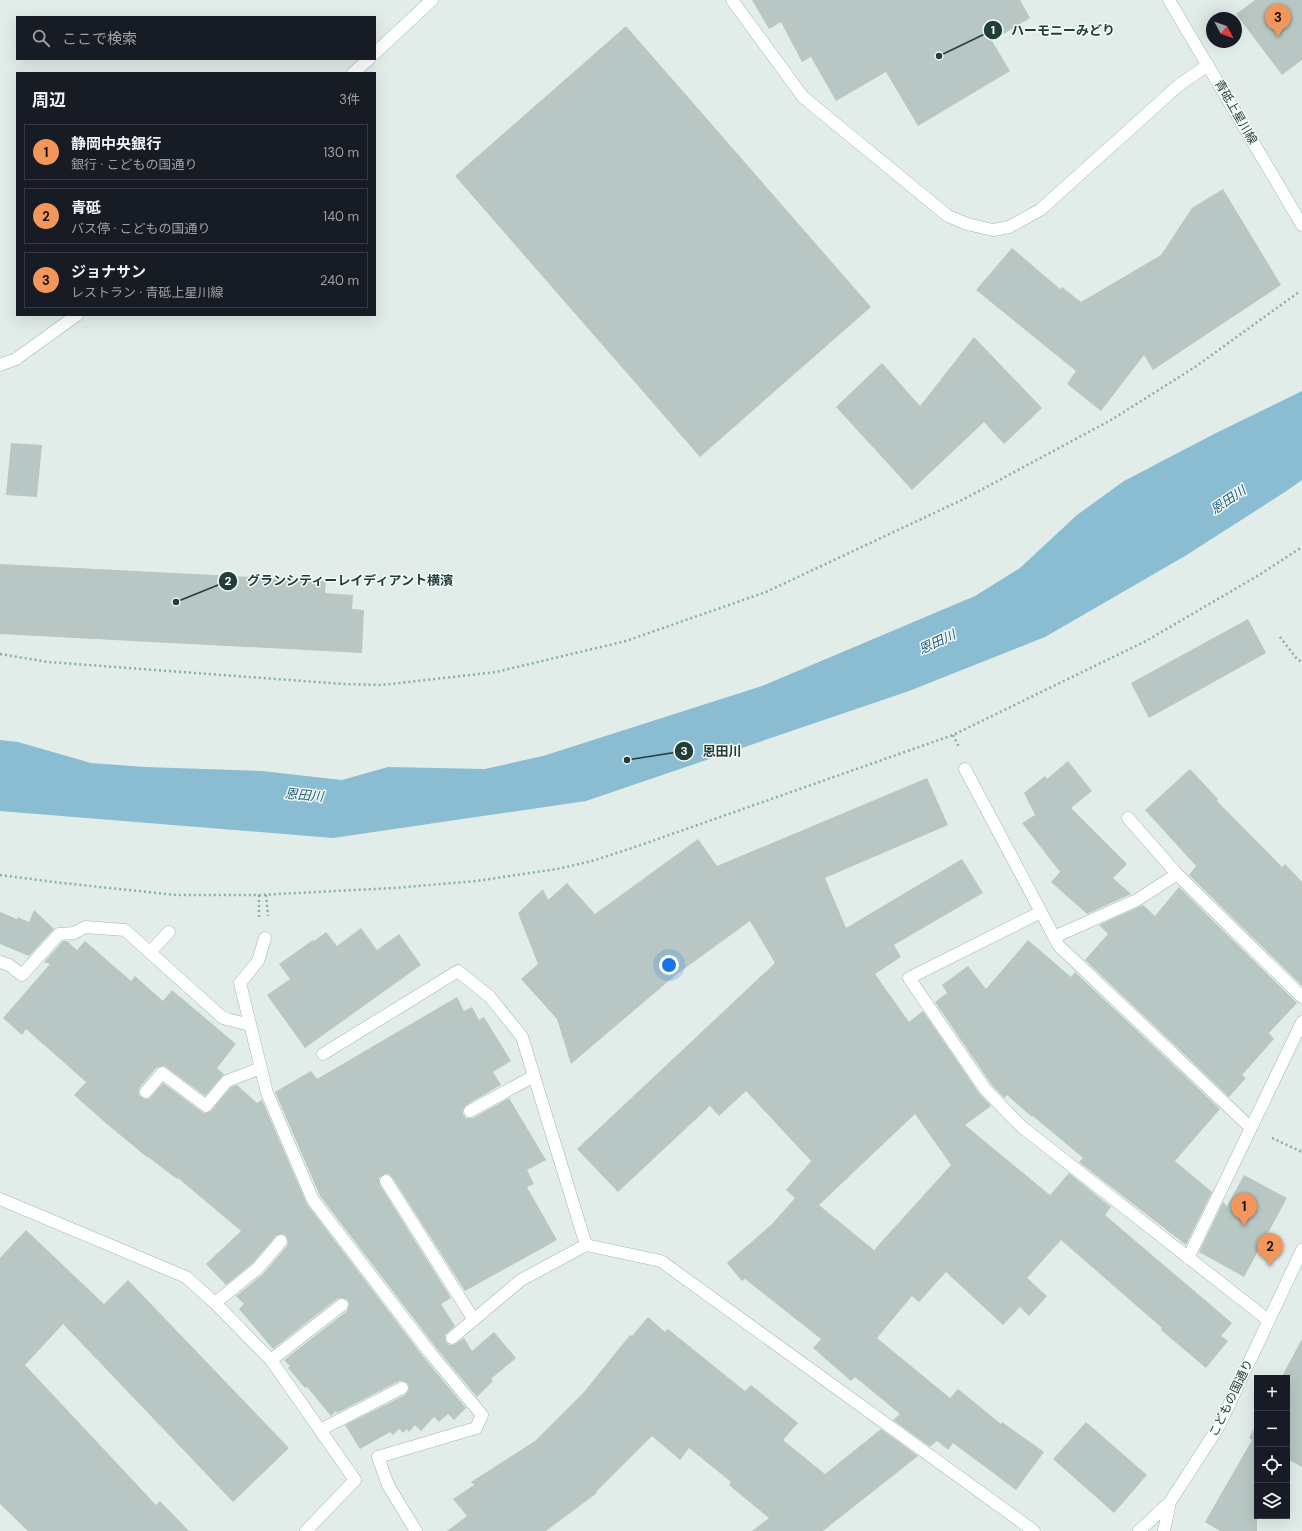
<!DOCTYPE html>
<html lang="ja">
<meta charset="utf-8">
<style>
body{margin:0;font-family:"DM Sans","Noto Sans JP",sans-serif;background:#20242c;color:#f1f3f6}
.controls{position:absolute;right:12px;bottom:12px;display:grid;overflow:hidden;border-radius:0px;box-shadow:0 4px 16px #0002}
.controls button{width:36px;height:36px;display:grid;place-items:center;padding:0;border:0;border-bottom:1px solid #363941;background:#171b24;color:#f1f3f6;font:20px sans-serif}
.compass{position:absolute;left:1206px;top:12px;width:36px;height:36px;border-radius:50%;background:#171b24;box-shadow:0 4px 16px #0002;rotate:131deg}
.you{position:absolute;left:669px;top:965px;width:14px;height:14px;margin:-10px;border:3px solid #fff;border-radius:50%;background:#1a73e8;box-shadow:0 0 0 6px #1a73e833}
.badge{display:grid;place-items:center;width:26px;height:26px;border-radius:50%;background:#f2965b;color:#111;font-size:13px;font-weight:700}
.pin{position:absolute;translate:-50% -33px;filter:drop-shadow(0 1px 2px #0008)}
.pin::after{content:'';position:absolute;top:21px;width:14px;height:12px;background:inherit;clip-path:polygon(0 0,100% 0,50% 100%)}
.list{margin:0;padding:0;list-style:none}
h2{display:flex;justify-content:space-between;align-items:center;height:52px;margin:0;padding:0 16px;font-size:17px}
h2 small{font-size:13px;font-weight:400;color:#9ea1a6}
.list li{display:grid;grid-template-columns:26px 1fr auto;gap:12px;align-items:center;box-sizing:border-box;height:56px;margin:0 8px 8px;padding:0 8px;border:1px solid #363941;border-radius:0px}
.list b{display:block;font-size:15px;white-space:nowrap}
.list p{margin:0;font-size:13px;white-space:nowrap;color:#9ea1a6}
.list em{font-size:13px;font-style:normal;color:#9ea1a6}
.icon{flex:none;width:22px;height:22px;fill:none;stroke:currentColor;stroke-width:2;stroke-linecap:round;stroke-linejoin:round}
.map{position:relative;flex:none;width:1302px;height:1531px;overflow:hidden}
.search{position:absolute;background:#171b24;box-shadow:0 4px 16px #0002;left:16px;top:16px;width:360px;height:44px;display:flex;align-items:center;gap:10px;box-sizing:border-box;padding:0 14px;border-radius:0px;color:#9ea1a6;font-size:15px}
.panel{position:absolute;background:#171b24;box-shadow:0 4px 16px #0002;left:16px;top:72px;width:360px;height:244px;border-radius:0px}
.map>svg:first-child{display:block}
</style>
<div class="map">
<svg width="1302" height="1531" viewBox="0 0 1302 1531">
<rect width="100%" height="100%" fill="#e2edea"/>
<path fill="#8abcd2" d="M 1302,391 L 1302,480 L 1285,492 L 1185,556 L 1045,637 L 909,691 L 586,801 L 333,838 L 0,811 L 0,740 L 18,742 L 91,763 L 145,767 L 262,771 L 342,780 L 388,767 L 485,769 L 543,756 L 762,686 L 975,596 L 1020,568 L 1077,515 L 1124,481 L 1216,433 Z"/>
<path fill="#b8c7c3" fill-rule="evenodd" d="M 752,0 L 1020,0 L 1030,18 L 992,41 L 1010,71 L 918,126 L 886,72 L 836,101 L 811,57 L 802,62 L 781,22 L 769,29 Z
M 1255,0 L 1302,0 L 1302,60 L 1282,75 L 1236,14 Z
M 626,26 L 871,307 L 700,457 L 455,176 Z
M 1223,189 L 1281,285 L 1153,370 L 1144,355 L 1101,411 L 1067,384 L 1076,371 L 976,290 L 1012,248 L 1060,289 L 1062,287 L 1081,302 L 1161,255 L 1192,208 Z
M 974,337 L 1042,408 L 1004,444 L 984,422 L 912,490 L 836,407 L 882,363 L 920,406 Z
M 11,443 L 42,445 L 37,497 L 6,495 Z
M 0,564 L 326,581 L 325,593 L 353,595 L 352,609 L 364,610 L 362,653 L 0,634 Z
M 1248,619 L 1266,653 L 1149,718 L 1131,683 Z
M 1068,761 L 1092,791 L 1071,808 L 1127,864 L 1113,878 L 1131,894 L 1087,914 L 1051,882 L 1060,872 L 1022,823 L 1035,815 L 1024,793 L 1045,776 L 1047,779 Z
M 1190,769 L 1218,799 L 1217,801 L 1282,867 L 1285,864 L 1302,882 L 1302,986 L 1189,875 L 1196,866 L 1145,810 Z
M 927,778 L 948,825 L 825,878 L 846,928 L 962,859 L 983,893 L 894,945 L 901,957 L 875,974 L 909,1022 L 923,1011 L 979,1093 L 991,1106 L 965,1125 L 1050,1195 L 1069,1173 L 1111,1207 L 1105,1215 L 1232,1323 L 1221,1336 L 1228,1341 L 1206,1368 L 1161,1330 L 1162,1328 L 1061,1240 L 1027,1278 L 1047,1296 L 1029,1316 L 1020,1307 L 1003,1325 L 946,1272 L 919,1302 L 912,1296 L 877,1338 L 950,1398 L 958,1389 L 1001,1424 L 1002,1422 L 1044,1452 L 1016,1490 L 953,1443 L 948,1450 L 937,1441 L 930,1447 L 893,1420 L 900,1414 L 855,1377 L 851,1381 L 813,1348 L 821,1339 L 745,1279 L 742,1281 L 727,1263 L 772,1224 L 795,1198 L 786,1190 L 811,1161 L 746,1091 L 719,1116 L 710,1106 L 618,1192 L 577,1149 L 775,963 L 750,921 L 677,974 L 571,1064 L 557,1019 L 521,979 L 538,964 L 518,913 L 543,889 L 548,900 L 567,883 L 595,914 L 698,839 L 717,866 ZM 915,1114 L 951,1165 L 874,1250 L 819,1205 Z
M 1179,887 L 1297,1003 L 1269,1033 L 1274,1039 L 1242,1075 L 1246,1078 L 1229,1097 L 1085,960 L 1108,934 L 1099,925 L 1143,905 L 1155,916 Z
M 34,910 L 54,929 L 29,956 L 0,944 L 0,912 L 17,919 L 18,917 L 29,922 Z
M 361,928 L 377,950 L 399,934 L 421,965 L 305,1048 L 267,995 L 290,979 L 279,964 L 313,940 L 314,941 L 326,932 L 337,946 Z
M 1028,940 L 1071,977 L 1075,972 L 1220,1109 L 1175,1161 L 1212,1192 L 1186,1245 L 1079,1162 L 1083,1158 L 1033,1116 L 1032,1117 L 1007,1095 L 1004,1098 L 991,1084 L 935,1002 L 947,993 L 942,985 L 968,966 L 986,989 Z
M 63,941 L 67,941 L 77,950 L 85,941 L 131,981 L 135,976 L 163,1001 L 172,990 L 236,1044 L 217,1068 L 224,1074 L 205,1096 L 166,1067 L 163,1066 L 156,1068 L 140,1087 L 139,1091 L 139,1095 L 144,1099 L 149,1099 L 163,1083 L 202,1112 L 205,1113 L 211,1111 L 231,1087 L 237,1085 L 257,1103 L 262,1100 L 307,1204 L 425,1359 L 466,1408 L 454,1420 L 448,1414 L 439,1422 L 434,1417 L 421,1431 L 415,1425 L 409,1432 L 407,1429 L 403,1433 L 399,1429 L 393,1435 L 390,1432 L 360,1449 L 345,1425 L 405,1395 L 409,1389 L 408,1384 L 403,1381 L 399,1381 L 337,1413 L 336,1411 L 331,1416 L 307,1387 L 305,1388 L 288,1368 L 290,1366 L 284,1360 L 347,1311 L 349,1304 L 348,1300 L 341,1298 L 337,1299 L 273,1349 L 239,1309 L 244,1304 L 236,1296 L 263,1274 L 287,1246 L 288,1242 L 286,1236 L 282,1234 L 276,1236 L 253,1263 L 226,1285 L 206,1264 L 241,1231 L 178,1178 L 177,1179 L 148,1157 L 148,1158 L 108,1125 L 74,1095 L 86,1082 L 26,1029 L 22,1035 L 3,1018 L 50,964 L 44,962 Z
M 457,997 L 464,1011 L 472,1007 L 479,1020 L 484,1017 L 511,1061 L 493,1072 L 501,1085 L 466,1105 L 463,1110 L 463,1114 L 466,1118 L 473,1118 L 509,1098 L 546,1160 L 527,1170 L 534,1184 L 527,1187 L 557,1240 L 465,1291 L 392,1177 L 389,1174 L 385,1174 L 379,1178 L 380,1185 L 451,1298 L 441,1304 L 455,1326 L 445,1335 L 446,1342 L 449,1345 L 454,1345 L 464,1338 L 472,1351 L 494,1332 L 516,1358 L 491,1379 L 493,1381 L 477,1397 L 437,1349 L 320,1196 L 275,1092 L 311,1071 L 317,1079 Z
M 1244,1175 L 1287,1198 L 1244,1277 L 1199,1252 L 1223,1202 L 1227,1206 Z
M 26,1230 L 104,1304 L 128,1280 L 289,1448 L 233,1502 L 63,1324 L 25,1365 L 156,1505 L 160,1501 L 189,1531 L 28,1531 L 0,1504 L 0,1258 Z
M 648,1317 L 665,1332 L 668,1329 L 745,1391 L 751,1385 L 798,1423 L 783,1440 L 825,1474 L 881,1429 L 918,1456 L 823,1531 L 752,1531 L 769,1518 L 729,1485 L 731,1482 L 689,1448 L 680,1460 L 652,1436 L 596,1492 L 597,1493 L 546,1531 L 447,1531 L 467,1516 L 453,1499 L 474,1485 L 471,1482 L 535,1441 L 584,1392 L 630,1335 L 632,1336 Z
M 1302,1339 L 1302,1467 L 1287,1459 L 1287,1378 L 1281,1378 Z
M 1086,1422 L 1147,1475 L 1114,1513 L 1053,1459 Z
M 1257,1422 L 1257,1531 L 1220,1531 L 1205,1522 L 1252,1440 L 1249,1438 Z"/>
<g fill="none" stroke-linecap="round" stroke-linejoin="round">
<defs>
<path id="lane" d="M 265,938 L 258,961 L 240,983 L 267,1093 L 313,1200 L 431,1354 L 482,1415 L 476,1428 L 378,1457 L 388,1485
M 150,952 L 169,932
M 0,962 L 9,965 L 22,975 L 59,934 L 74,933 L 85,927 L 125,930 L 223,1018 L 250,1025
M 146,1092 L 162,1073 L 206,1106 L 227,1081 L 261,1068
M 470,1111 L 534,1076
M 386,1181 L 474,1320
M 0,1199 L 186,1277 L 215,1303 L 258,1268 L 281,1241
M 452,1338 L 521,1280 L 586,1245
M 271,1360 L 342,1305
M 320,1430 L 402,1388"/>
<path id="street" d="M 732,0 L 803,97 L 948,216 L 967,224 L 993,230 L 1009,227 L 1040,210 L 1179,85 L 1208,65
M 0,365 L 16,359
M 965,769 L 1059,946 L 1251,1128 L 1188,1258
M 1128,818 L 1177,874 L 1302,997
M 1041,912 L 909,978 L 985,1089 L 1022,1127 L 1268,1320
M 1054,937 L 1137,900 L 1177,874
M 323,1054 L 458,971 L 490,997 L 522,1037 L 586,1245 L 661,1261 L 1034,1531
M 1251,1128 L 1302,1022
M 215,1303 L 271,1360 L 355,1480 L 306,1531
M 388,1485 L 416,1531
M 1164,1531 L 1170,1502"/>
<path id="secondary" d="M 1169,0 L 1302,225
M 375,53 L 432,0
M 353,73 L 369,59
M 16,359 L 77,315
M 1139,1531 L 1170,1502 L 1219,1426 L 1302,1250"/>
</defs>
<use href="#lane" stroke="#a5b5b2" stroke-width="13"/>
<use href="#street" stroke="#a5b5b2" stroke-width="13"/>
<use href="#secondary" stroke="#a1b8b3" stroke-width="13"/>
<path stroke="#83b0a9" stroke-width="2.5" stroke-dasharray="2 3" stroke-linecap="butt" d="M 1280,637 L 1297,659 L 1302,662
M 0,654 L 48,662 L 343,684 L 382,685 L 496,672 L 626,641 L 766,592 L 966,498 L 1111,420 L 1195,367 L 1299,292
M 953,735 L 959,747
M 0,875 L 62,883 L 176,895 L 259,895 L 394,888 L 476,881 L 557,869 L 592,861 L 638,846 L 953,735 L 1146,641 L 1259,575 L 1302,547
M 259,895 L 259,917
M 266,895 L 268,916
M 1272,1138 L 1302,1152"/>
<use href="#lane" stroke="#fff" stroke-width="12"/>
<use href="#street" stroke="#fff" stroke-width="12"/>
<use href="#secondary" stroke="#fff" stroke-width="12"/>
</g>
<g text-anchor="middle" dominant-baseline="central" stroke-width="3" stroke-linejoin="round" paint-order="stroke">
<g font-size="12" fill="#223e3a" stroke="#f3f9f7">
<text transform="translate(1236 112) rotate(60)">青砥上星川線</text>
<text transform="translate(1231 1398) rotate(-64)">こどもの国通り</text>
</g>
<g font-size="13" font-style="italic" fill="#1c5d7a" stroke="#f3f9f7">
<text transform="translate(1228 500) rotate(-34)">恩田川</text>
<text transform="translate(937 642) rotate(-25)">恩田川</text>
<text transform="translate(304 795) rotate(5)">恩田川</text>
</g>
</g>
<path fill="none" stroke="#223e3a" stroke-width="1.5" d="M939 56L993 30M176 602L228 581M627 760L684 751"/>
<g fill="#223e3a" stroke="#f3f9f7" stroke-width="1.5">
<circle cx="939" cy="56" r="4"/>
<circle cx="176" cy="602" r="4"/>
<circle cx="627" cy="760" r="4"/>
<circle cx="993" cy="30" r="10"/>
<circle cx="228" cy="581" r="10"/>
<circle cx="684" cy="751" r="10"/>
</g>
<g font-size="12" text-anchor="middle" font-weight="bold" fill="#fff">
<text x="993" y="34">1</text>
<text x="228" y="585">2</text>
<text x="684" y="755">3</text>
</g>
<g font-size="13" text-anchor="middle" font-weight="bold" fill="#223e3a" stroke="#f3f9f7" stroke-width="3" stroke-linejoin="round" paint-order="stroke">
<text x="1063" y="35">ハーモニーみどり</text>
<text x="350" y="585">グランシティーレイディアント横濱</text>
<text x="722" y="756">恩田川</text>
</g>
</svg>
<div class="controls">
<button>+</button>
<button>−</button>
<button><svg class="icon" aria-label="locate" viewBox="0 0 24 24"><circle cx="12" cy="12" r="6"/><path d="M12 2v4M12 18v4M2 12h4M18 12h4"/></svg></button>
<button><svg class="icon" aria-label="layers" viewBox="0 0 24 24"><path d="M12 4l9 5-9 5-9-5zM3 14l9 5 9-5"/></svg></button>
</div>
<svg class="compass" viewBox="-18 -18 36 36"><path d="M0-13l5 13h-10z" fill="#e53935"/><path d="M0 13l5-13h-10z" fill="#9ea1a6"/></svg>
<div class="you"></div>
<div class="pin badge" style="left:1244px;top:1226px">1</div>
<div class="pin badge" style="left:1270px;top:1266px">2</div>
<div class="pin badge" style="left:1278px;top:37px">3</div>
<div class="search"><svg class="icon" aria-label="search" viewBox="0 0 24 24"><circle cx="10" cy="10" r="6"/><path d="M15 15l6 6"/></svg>ここで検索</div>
<section class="panel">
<h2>周辺<small>3件</small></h2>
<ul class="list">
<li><span class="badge">1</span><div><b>静岡中央銀行</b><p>銀行 · こどもの国通り</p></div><em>130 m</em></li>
<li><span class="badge">2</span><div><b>青砥</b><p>バス停 · こどもの国通り</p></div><em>140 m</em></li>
<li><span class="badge">3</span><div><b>ジョナサン</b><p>レストラン · 青砥上星川線</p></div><em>240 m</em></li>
</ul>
</section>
</div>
